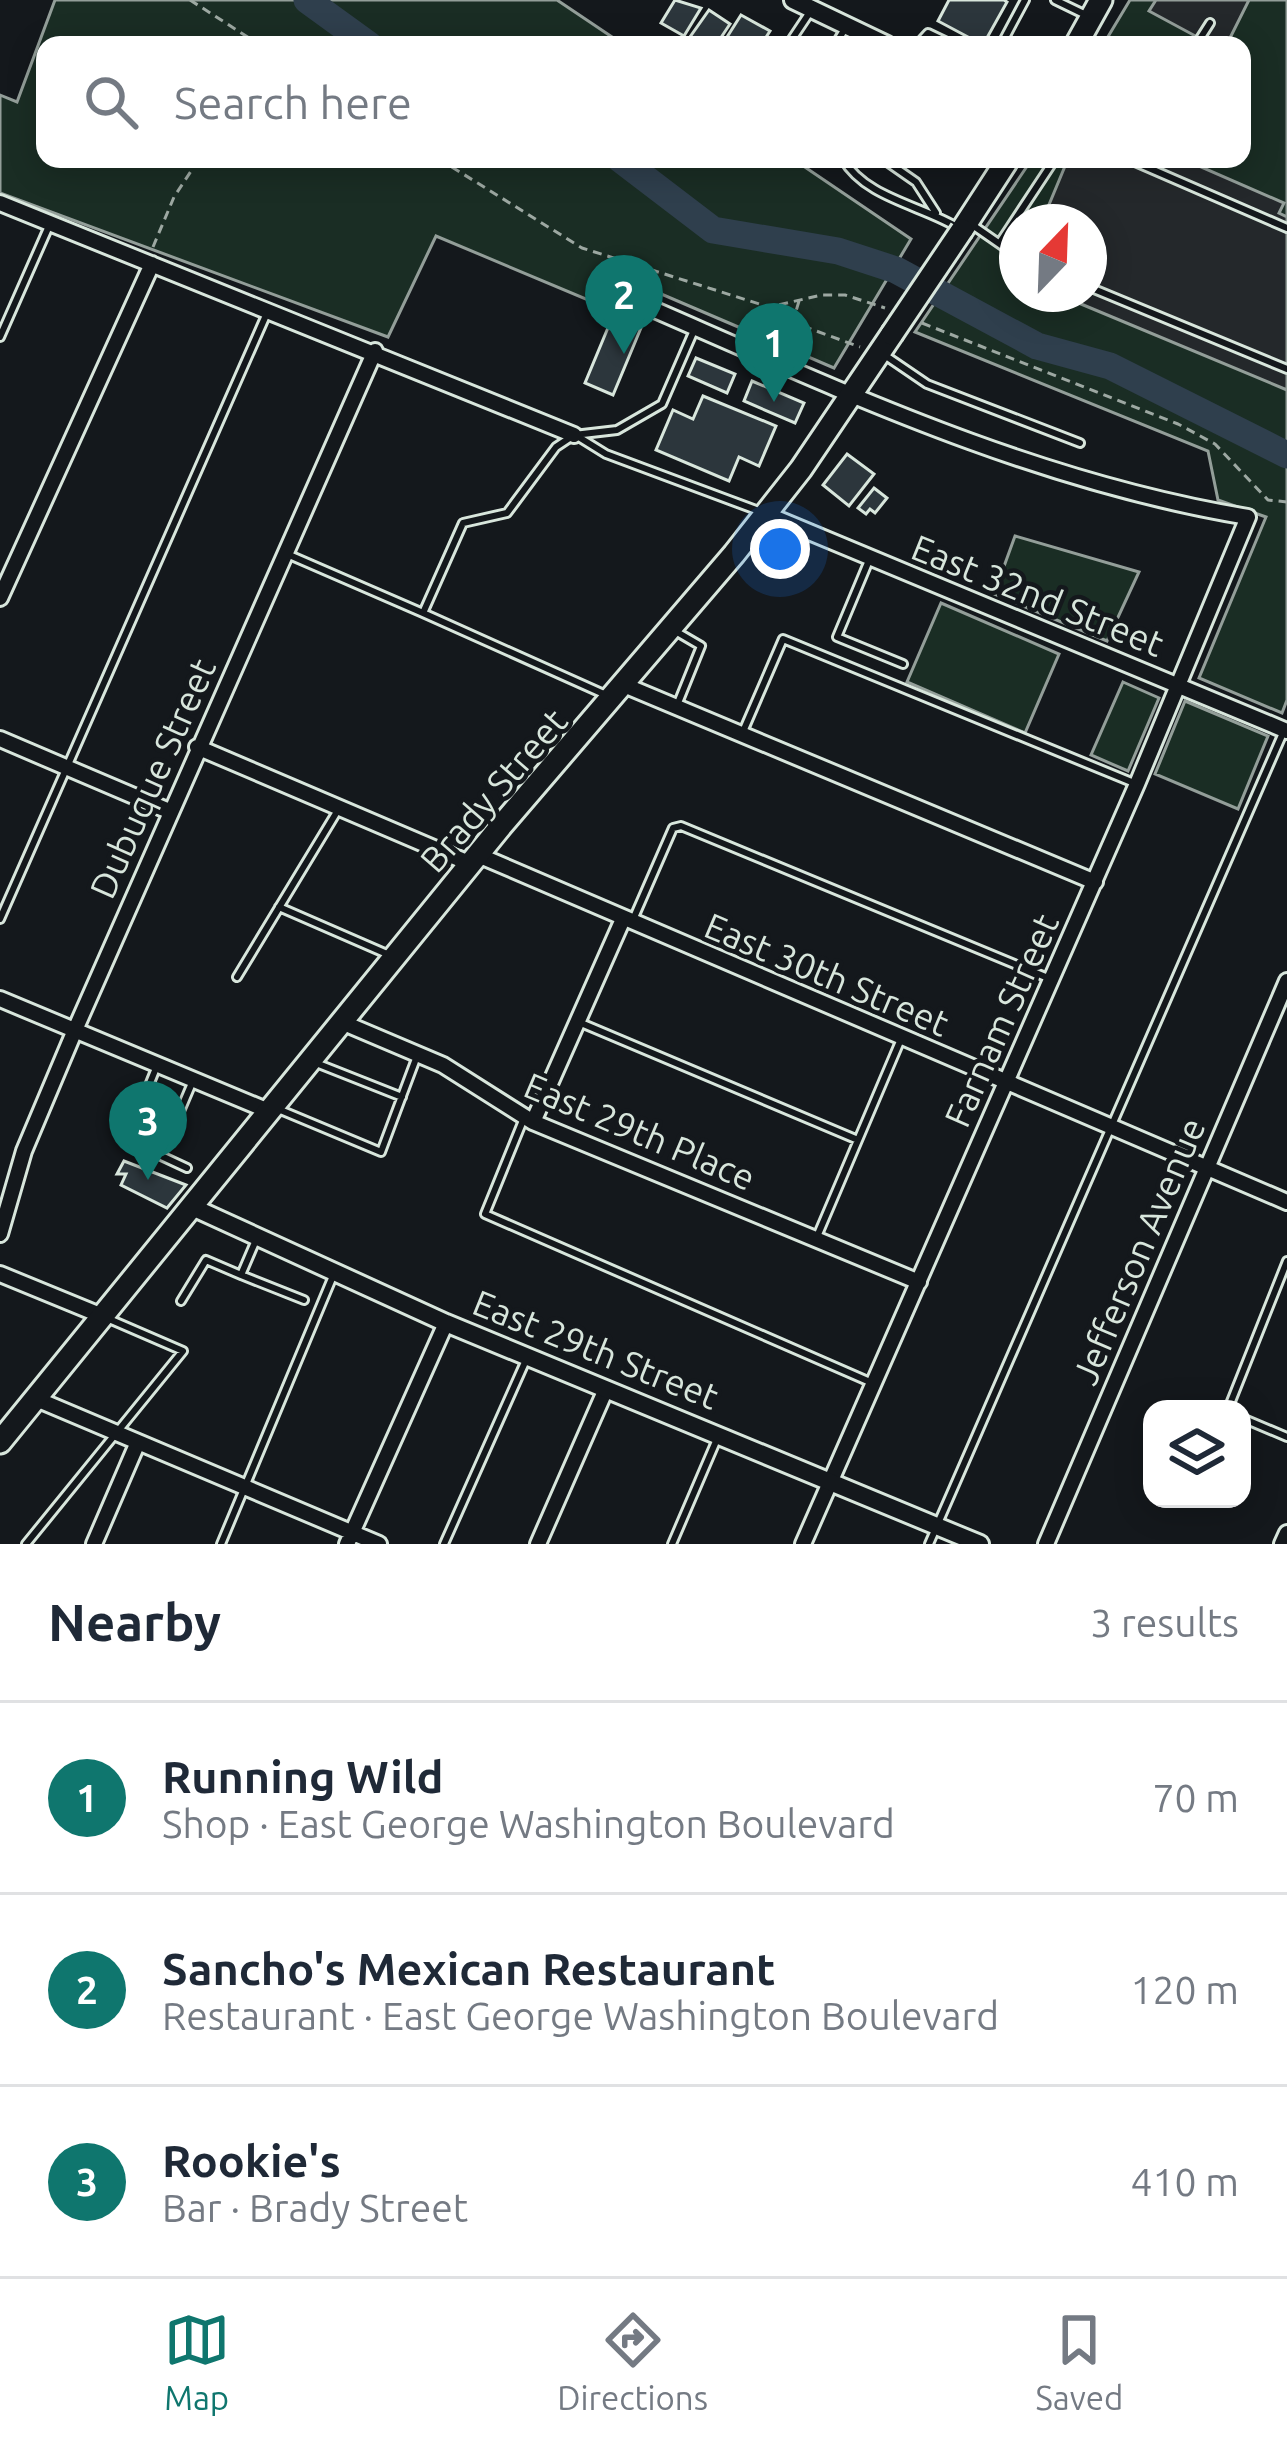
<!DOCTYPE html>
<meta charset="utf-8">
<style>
body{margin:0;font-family:Ubuntu,sans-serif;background:#f2f2f3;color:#1f2937}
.controls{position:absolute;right:36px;bottom:36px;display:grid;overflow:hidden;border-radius:24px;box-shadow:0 6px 30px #0003}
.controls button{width:108px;height:108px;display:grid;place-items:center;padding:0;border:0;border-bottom:3px solid #e0e1e3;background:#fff;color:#1f2937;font:60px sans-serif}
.compass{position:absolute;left:999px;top:204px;width:108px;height:108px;border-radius:50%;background:#fff;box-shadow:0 6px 30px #0003;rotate:23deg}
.you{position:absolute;left:780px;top:549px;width:42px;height:42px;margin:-30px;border:9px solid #fff;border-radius:50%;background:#1a73e8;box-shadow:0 0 0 18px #1a73e833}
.badge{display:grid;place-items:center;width:78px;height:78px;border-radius:50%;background:#0f766e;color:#fff;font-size:39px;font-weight:700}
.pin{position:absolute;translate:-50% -99px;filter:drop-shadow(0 3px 6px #0008)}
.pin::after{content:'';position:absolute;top:63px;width:42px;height:36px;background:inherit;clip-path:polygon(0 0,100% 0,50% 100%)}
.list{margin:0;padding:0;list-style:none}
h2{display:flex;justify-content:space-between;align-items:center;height:156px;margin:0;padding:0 48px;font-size:51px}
h2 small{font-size:39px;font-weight:400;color:#747a83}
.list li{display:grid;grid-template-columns:78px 1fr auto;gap:36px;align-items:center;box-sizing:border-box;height:192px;padding:0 48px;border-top:3px solid #e0e1e3}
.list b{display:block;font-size:45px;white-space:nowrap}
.list p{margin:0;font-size:39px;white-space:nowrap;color:#747a83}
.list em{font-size:39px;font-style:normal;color:#747a83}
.icon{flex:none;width:66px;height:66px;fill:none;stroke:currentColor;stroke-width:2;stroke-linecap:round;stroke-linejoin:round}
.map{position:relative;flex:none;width:1287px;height:1544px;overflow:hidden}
.search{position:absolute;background:#fff;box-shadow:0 6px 30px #0003;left:36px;right:36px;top:36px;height:132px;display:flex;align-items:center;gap:30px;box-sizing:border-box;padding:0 42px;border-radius:24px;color:#747a83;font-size:45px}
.sheet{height:732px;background:#fff}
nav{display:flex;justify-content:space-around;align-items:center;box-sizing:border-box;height:168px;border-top:3px solid #e0e1e3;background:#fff;font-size:33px;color:#747a83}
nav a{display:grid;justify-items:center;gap:6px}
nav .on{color:#0f766e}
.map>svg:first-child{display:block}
</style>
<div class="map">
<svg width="1287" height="1544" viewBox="0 0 1287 1544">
<rect width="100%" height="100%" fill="#14181c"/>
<path fill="#1a2d24" stroke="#939e99" stroke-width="3" fill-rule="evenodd" d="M 55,0 L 557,0 L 624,45 L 45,45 L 45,159 L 793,159 L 911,239 L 834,368 L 624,278 L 612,310 L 436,236 L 388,337 L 0,193 L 0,95 L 17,102 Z
M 1130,0 L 1287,0 L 1287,700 L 1282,713 L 1199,678 L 1266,517 L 1218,500 L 1208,451 L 915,332 L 1032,159 L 1242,159 L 1242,45 L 1103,45 ZM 1017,222 L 1089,222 L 1089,294 L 1017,294 Z
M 1015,536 L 1139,572 L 1107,641 L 994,594 Z
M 941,603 L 1059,654 L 1025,733 L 907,682 Z
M 1123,682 L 1159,698 L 1128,771 L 1091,755 Z
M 1185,701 L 1268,736 L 1238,809 L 1155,774 Z"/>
<path fill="#24282b" stroke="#939e99" stroke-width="3" d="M 1156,0 L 1249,0 L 1229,40 L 1212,45 L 1149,11 Z
M 1068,159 L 1183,159 L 1284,203 L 1279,213 L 1287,217 L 1287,390 L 1057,294 L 1089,294 L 1089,222 L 1022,222 L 1031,212 L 1043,219 Z"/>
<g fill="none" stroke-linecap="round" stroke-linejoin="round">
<path stroke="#2f3f4d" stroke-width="27" d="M 307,0 L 369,45
M 620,159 L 713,230 L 838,251 L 896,270 L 1037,346 L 1110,366 L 1287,455"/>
</g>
<path fill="#2c363c" stroke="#d8e6dc" stroke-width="3" d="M 675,0 L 701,8 L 684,36 L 661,23 Z
M 949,0 L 1004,0 L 1007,2 L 983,45 L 938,21 Z
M 709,10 L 730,24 L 716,45 L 690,37 Z
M 741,15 L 770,31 L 761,45 L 722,45 Z
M 615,311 L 643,323 L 613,395 L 585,383 Z
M 696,358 L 735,374 L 727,393 L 688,376 Z
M 752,381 L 804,403 L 795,423 L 744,401 Z
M 703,396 L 776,426 L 759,466 L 739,457 L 729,481 L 656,450 L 673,410 L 693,419 Z
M 847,454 L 874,474 L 849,506 L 823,485 Z
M 874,488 L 887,498 L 875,513 L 870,509 L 866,514 L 858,508 Z
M 124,1161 L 186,1185 L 167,1208 L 121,1185 L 126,1174 L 117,1174 Z"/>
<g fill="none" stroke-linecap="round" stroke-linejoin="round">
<defs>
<path id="service" d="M 1055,0 L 1088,16
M 788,45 L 810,12
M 835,45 L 846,27
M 917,45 L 928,33 L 953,45
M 1001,45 L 1025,0
M 1196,45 L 1210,23
M 843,159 C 866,199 925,206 960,229
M 883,159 L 916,182 L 936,213
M 1128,159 L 1287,228
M 971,224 L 1017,256
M 1001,241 L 1055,159
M 1089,287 L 1287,369
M 0,337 L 49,226
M 883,354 L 927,384 L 1080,443
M 577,436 L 606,454 L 759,511
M 287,554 L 423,613 L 463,523 L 507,513 L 556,447 L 574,435 L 617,430 L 662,404 L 695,328
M 870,558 L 837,637 L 903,664
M 423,613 L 606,695
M 677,632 L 701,646 L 678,703
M 742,734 L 783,639 L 1134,783
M 279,907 L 387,954
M 0,919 L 267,313
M 632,922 L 673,828 L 681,826 L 1048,978
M 237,977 L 338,810
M 581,1023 L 858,1140
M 316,1063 L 402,1097
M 156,1068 L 127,1140 L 187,1168
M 278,1109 L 381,1152 L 417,1056
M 524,1118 L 485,1214 L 870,1382
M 161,1156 L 192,1083
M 816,1239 L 901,1039
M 256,1240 L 241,1275 L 304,1300
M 181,1301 L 206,1260 L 241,1275
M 1228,1409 L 1287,1261
M 1242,1418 L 1287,1437
M 26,1544 L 183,1351 L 109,1319
M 221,1544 L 333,1276
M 444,1544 L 526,1360
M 672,1544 L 717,1439
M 929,1544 L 1283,733"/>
<path id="minor" d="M 0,203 L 574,435
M 625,297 C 829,385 1028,481 1248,517 L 1137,784 L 803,1544
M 766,514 L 1287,731
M 0,598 L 152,264
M 624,685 L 1095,882
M 0,739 L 169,811
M 197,747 L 471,864
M 478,855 L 1287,1202
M 0,999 L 271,1112
M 344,1023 L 443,1065 L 533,1122 L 919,1282
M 533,1122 L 623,919
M 0,1234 L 24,1151 L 75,1030 L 375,351
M 0,1274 L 100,1315
M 34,1398 L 379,1544
M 94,1544 L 138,1442
M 347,1544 L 446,1323
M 538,1544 L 606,1389
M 1046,1544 L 1287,981
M 1282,1544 L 1287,1533"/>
<path id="tertiary" d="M 793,0 L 887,45
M 190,1206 L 446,1323 L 980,1544"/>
<path id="trunk" d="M 1076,45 L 1101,0
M 962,230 L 1008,159
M 0,1442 L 501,826 L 734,554 L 801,469 L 892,334"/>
</defs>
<use href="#service" stroke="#d8e6dc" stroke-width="12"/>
<use href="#minor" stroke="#d8e6dc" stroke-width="20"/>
<use href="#tertiary" stroke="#d8e6dc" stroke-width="22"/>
<use href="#trunk" stroke="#d8e6dc" stroke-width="27"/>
<path stroke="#9da8a2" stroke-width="3" stroke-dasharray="9 6" stroke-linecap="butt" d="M 190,0 L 260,45
M 237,45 L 239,34
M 439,159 L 582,248 L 769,307 L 822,295 L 845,295 L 885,308
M 153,247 L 174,197 L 199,159
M 799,301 L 794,318 L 800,325 L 860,347
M 771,308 L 793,322
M 922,323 L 1178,424 L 1215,444 L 1268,500 L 1287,502"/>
<use href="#service" stroke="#14181c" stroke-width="6"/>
<use href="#minor" stroke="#14181c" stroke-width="14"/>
<use href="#tertiary" stroke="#14181c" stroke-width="16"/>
<use href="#trunk" stroke="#14181c" stroke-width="21"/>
<defs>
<path id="trunk-bridge" d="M 892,334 L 962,230"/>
</defs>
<use href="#trunk-bridge" stroke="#d8e6dc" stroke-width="27" stroke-linecap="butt"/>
<use href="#trunk-bridge" stroke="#14181c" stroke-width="21"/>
</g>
<g text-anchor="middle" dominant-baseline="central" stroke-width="9" stroke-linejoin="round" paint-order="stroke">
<g font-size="36" fill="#d8e6dc" stroke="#14181c">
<text transform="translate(1038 595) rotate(22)">East 32nd Street</text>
<text transform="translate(152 778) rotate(-66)">Dubuque Street</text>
<text transform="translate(493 790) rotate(-49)">Brady Street</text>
<text transform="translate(827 974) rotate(23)">East 30th Street</text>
<text transform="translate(1001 1020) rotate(-66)">Farnam Street</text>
<text transform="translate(640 1131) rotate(23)">East 29th Place</text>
<text transform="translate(1138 1251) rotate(-67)">Jefferson Avenue</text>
<text transform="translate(596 1349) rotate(22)">East 29th Street</text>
</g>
</g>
</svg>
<div class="controls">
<button><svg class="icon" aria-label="layers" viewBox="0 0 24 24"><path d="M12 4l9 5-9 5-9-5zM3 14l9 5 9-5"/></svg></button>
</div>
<svg class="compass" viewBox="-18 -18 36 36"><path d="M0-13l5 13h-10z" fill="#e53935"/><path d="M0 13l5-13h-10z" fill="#747a83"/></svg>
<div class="you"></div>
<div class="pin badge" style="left:774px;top:402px">1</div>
<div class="pin badge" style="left:624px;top:354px">2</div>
<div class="pin badge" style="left:148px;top:1180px">3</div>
<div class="search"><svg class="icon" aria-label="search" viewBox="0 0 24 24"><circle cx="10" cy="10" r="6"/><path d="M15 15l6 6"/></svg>Search here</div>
</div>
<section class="sheet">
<h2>Nearby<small>3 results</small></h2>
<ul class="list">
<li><span class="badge">1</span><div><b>Running Wild</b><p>Shop · East George Washington Boulevard</p></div><em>70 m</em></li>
<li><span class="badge">2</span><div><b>Sancho's Mexican Restaurant</b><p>Restaurant · East George Washington Boulevard</p></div><em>120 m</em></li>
<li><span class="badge">3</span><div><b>Rookie's</b><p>Bar · Brady Street</p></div><em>410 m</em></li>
</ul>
</section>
<nav>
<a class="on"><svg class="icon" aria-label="map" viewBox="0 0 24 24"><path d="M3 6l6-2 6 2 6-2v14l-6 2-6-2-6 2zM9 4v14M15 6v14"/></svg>Map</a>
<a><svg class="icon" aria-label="directions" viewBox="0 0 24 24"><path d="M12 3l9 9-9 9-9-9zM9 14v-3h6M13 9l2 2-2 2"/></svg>Directions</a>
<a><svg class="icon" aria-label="saved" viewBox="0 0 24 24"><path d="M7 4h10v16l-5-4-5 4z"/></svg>Saved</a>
</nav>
